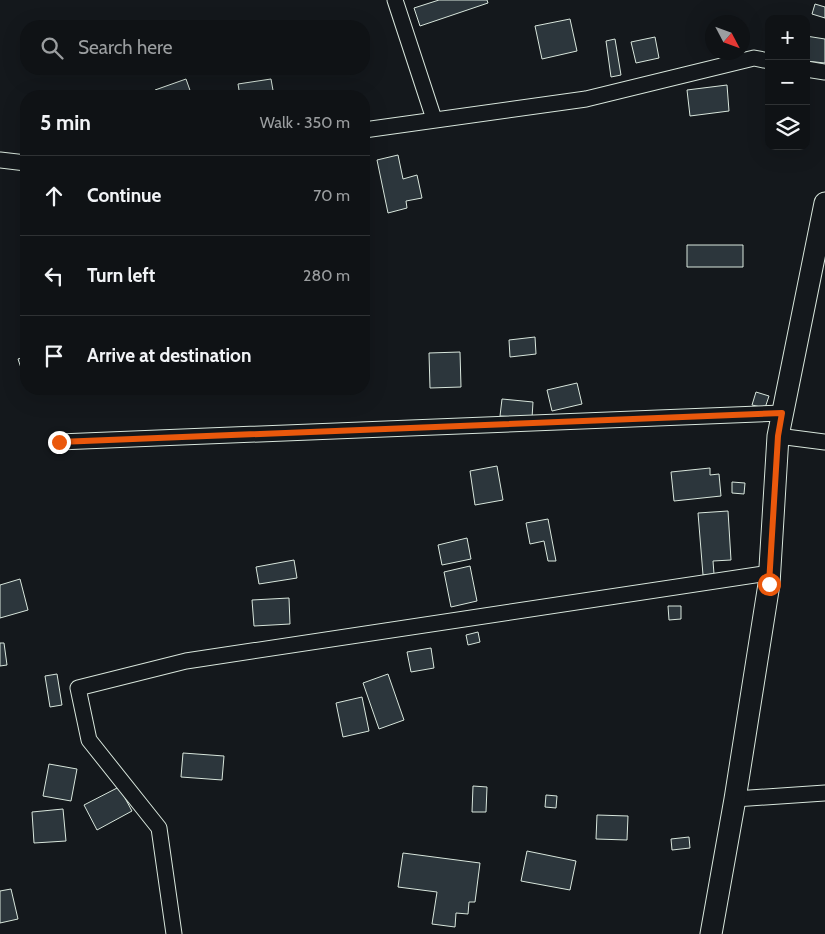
<!DOCTYPE html>
<meta charset="utf-8">
<style>
body{margin:0;font-family:Cabin,sans-serif;background:#181b1e;color:#f1f3f6}
.controls{position:absolute;right:15px;top:15px;display:grid;overflow:hidden;border-radius:10px;box-shadow:0 5px 20px #0002}
.controls button{width:45px;height:45px;display:grid;place-items:center;padding:0;border:0;border-bottom:1px solid #2f3234;background:#0f1215;color:#f1f3f6;font:25px sans-serif}
.compass{position:absolute;left:705px;top:15px;width:45px;height:45px;border-radius:50%;background:#0f1215;box-shadow:0 5px 20px #0002;rotate:131deg}
.stop{position:absolute;width:15px;height:15px;margin:-11px;border:4px solid #ea580c;border-radius:50%;background:#fff}
.stop.end{background:#ea580c;border-color:#fff;box-shadow:0 1px 5px #0008}
.list{margin:0;padding:0;list-style:none}
h2{display:flex;justify-content:space-between;align-items:center;height:65px;margin:0;padding:0 20px;font-size:21px}
h2 small{font-size:16px;font-weight:400;color:#9b9ea0}
.list li{display:grid;grid-template-columns:32px 1fr auto;gap:15px;align-items:center;box-sizing:border-box;height:80px;padding:0 20px;border-top:1px solid #2f3234}
.list b{display:block;font-size:19px;white-space:nowrap}
.list em{font-size:16px;font-style:normal;color:#9b9ea0}
.icon{flex:none;width:28px;height:28px;fill:none;stroke:currentColor;stroke-width:2;stroke-linecap:round;stroke-linejoin:round}
.map{position:relative;flex:none;width:825px;height:934px;overflow:hidden}
.search{position:absolute;background:#0f1215;box-shadow:0 5px 20px #0002;left:20px;top:20px;width:350px;height:55px;display:flex;align-items:center;gap:12px;box-sizing:border-box;padding:0 18px;border-radius:20px;color:#9b9ea0;font-size:19px}
.panel{position:absolute;background:#0f1215;box-shadow:0 5px 20px #0002;left:20px;top:90px;width:350px;height:305px;border-radius:20px}
.map>svg:first-child{display:block}
</style>
<div class="map">
<svg width="825" height="934" viewBox="0 0 825 934">
<rect width="100%" height="100%" fill="#14181c"/>
<path fill="#2c363c" stroke="#d8e6dc" d="M 439,0 L 487,0 L 488,3 L 420,26 L 414,8 Z
M 815,4 L 825,7 L 825,18 L 812,14 Z
M 570,19 L 577,51 L 542,59 L 535,26 Z
M 806,36 L 825,39 L 825,63 L 806,61 Z
M 655,37 L 659,58 L 636,63 L 631,42 Z
M 615,39 L 621,75 L 611,77 L 606,41 Z
M 186,79 L 192,96 L 157,96 L 155,90 Z
M 271,79 L 274,96 L 240,96 L 238,84 Z
M 727,85 L 729,111 L 690,116 L 687,90 Z
M 398,155 L 403,179 L 417,175 L 422,198 L 406,201 L 407,208 L 388,213 L 377,160 Z
M 687,245 L 743,245 L 743,267 L 687,267 Z
M 535,337 L 536,354 L 510,357 L 509,340 Z
M 460,352 L 461,387 L 430,388 L 429,353 Z
M 26,356 L 26,379 L 25,380 L 18,359 Z
M 577,383 L 582,404 L 552,411 L 547,390 Z
M 756,392 L 769,396 L 765,408 L 752,405 Z
M 502,399 L 533,402 L 532,418 L 500,416 Z
M 497,466 L 503,500 L 475,505 L 470,471 Z
M 710,468 L 710,475 L 719,474 L 721,496 L 674,501 L 671,472 Z
M 732,482 L 745,483 L 744,494 L 732,493 Z
M 728,511 L 731,560 L 713,561 L 714,574 L 703,575 L 698,513 Z
M 548,519 L 556,561 L 548,561 L 544,541 L 530,544 L 526,523 Z
M 467,538 L 471,559 L 442,565 L 438,545 Z
M 294,560 L 297,578 L 259,584 L 256,567 Z
M 470,566 L 477,601 L 451,607 L 444,572 Z
M 20,579 L 28,610 L 0,618 L 0,585 Z
M 289,598 L 290,624 L 254,626 L 252,600 Z
M 668,606 L 681,606 L 681,619 L 669,620 Z
M 478,632 L 480,642 L 468,645 L 466,635 Z
M 0,643 L 4,643 L 7,665 L 0,666 Z
M 431,648 L 434,668 L 411,672 L 407,652 Z
M 57,674 L 62,705 L 50,707 L 45,676 Z
M 388,674 L 404,720 L 379,729 L 363,683 Z
M 362,697 L 369,731 L 343,737 L 336,703 Z
M 183,753 L 224,756 L 222,780 L 181,777 Z
M 49,764 L 77,769 L 71,801 L 43,796 Z
M 473,786 L 487,787 L 486,812 L 472,812 Z
M 119,787 L 132,811 L 97,830 L 84,805 Z
M 546,795 L 557,796 L 556,808 L 545,807 Z
M 63,809 L 66,841 L 34,843 L 32,812 Z
M 597,815 L 628,816 L 627,840 L 596,839 Z
M 689,837 L 690,848 L 672,850 L 671,839 Z
M 527,851 L 576,861 L 570,890 L 521,881 Z
M 403,853 L 480,863 L 475,902 L 469,902 L 468,914 L 456,913 L 455,927 L 432,924 L 437,892 L 398,887 Z
M 11,889 L 18,919 L 0,923 L 0,891 Z"/>
<g fill="none" stroke-linecap="round" stroke-linejoin="round">
<defs>
<path id="street" d="M 395,0 L 434,119
M 806,69 L 825,72
M 364,130 L 586,99 L 754,58 L 769,61
M 0,160 L 26,163
M 778,436 L 825,442
M 59,442 L 782,413
M 735,799 L 825,793
M 174,934 L 159,828 L 89,740 L 78,688 L 186,661 L 769,573"/>
<path id="secondary" d="M 711,934 L 735,799 L 769,584 L 778,436 L 825,203"/>
</defs>
<use href="#street" stroke="#d8e6dc" stroke-width="17"/>
<use href="#secondary" stroke="#d8e6dc" stroke-width="23"/>
<use href="#street" stroke="#14181c" stroke-width="15"/>
<use href="#secondary" stroke="#14181c" stroke-width="21"/>
</g>
<g fill="none" stroke-linecap="round" stroke-linejoin="round">
<path stroke="#ea580c" stroke-width="6" d="M 59,442 L 782,413 L 778,436 L 769,584"/>
</g>
</svg>
<div class="controls">
<button>+</button>
<button>−</button>
<button><svg class="icon" aria-label="layers" viewBox="0 0 24 24"><path d="M12 4l9 5-9 5-9-5zM3 14l9 5 9-5"/></svg></button>
</div>
<svg class="compass" viewBox="-18 -18 36 36"><path d="M0-13l5 13h-10z" fill="#e53935"/><path d="M0 13l5-13h-10z" fill="#9b9ea0"/></svg>
<div class="stop" style="left:769px;top:584px"></div>
<div class="stop end" style="left:59px;top:442px"></div>
<div class="search"><svg class="icon" aria-label="search" viewBox="0 0 24 24"><circle cx="10" cy="10" r="6"/><path d="M15 15l6 6"/></svg>Search here</div>
<section class="panel">
<h2>5 min<small>Walk · 350 m</small></h2>
<ul class="list">
<li><svg class="icon" aria-label="ahead" viewBox="0 0 24 24"><path d="M12 20V5M6 11l6-6 6 6"/></svg><div><b>Continue</b></div><em>70 m</em></li>
<li><svg class="icon" aria-label="left" viewBox="0 0 24 24"><path d="M17 20v-9H6M10 6l-5 5 5 5"/></svg><div><b>Turn left</b></div><em>280 m</em></li>
<li><svg class="icon" aria-label="arrive" viewBox="0 0 24 24"><path d="M6 21V4h12l-3 4 3 4H6"/></svg><div><b>Arrive at destination</b></div></li>
</ul>
</section>
</div>
